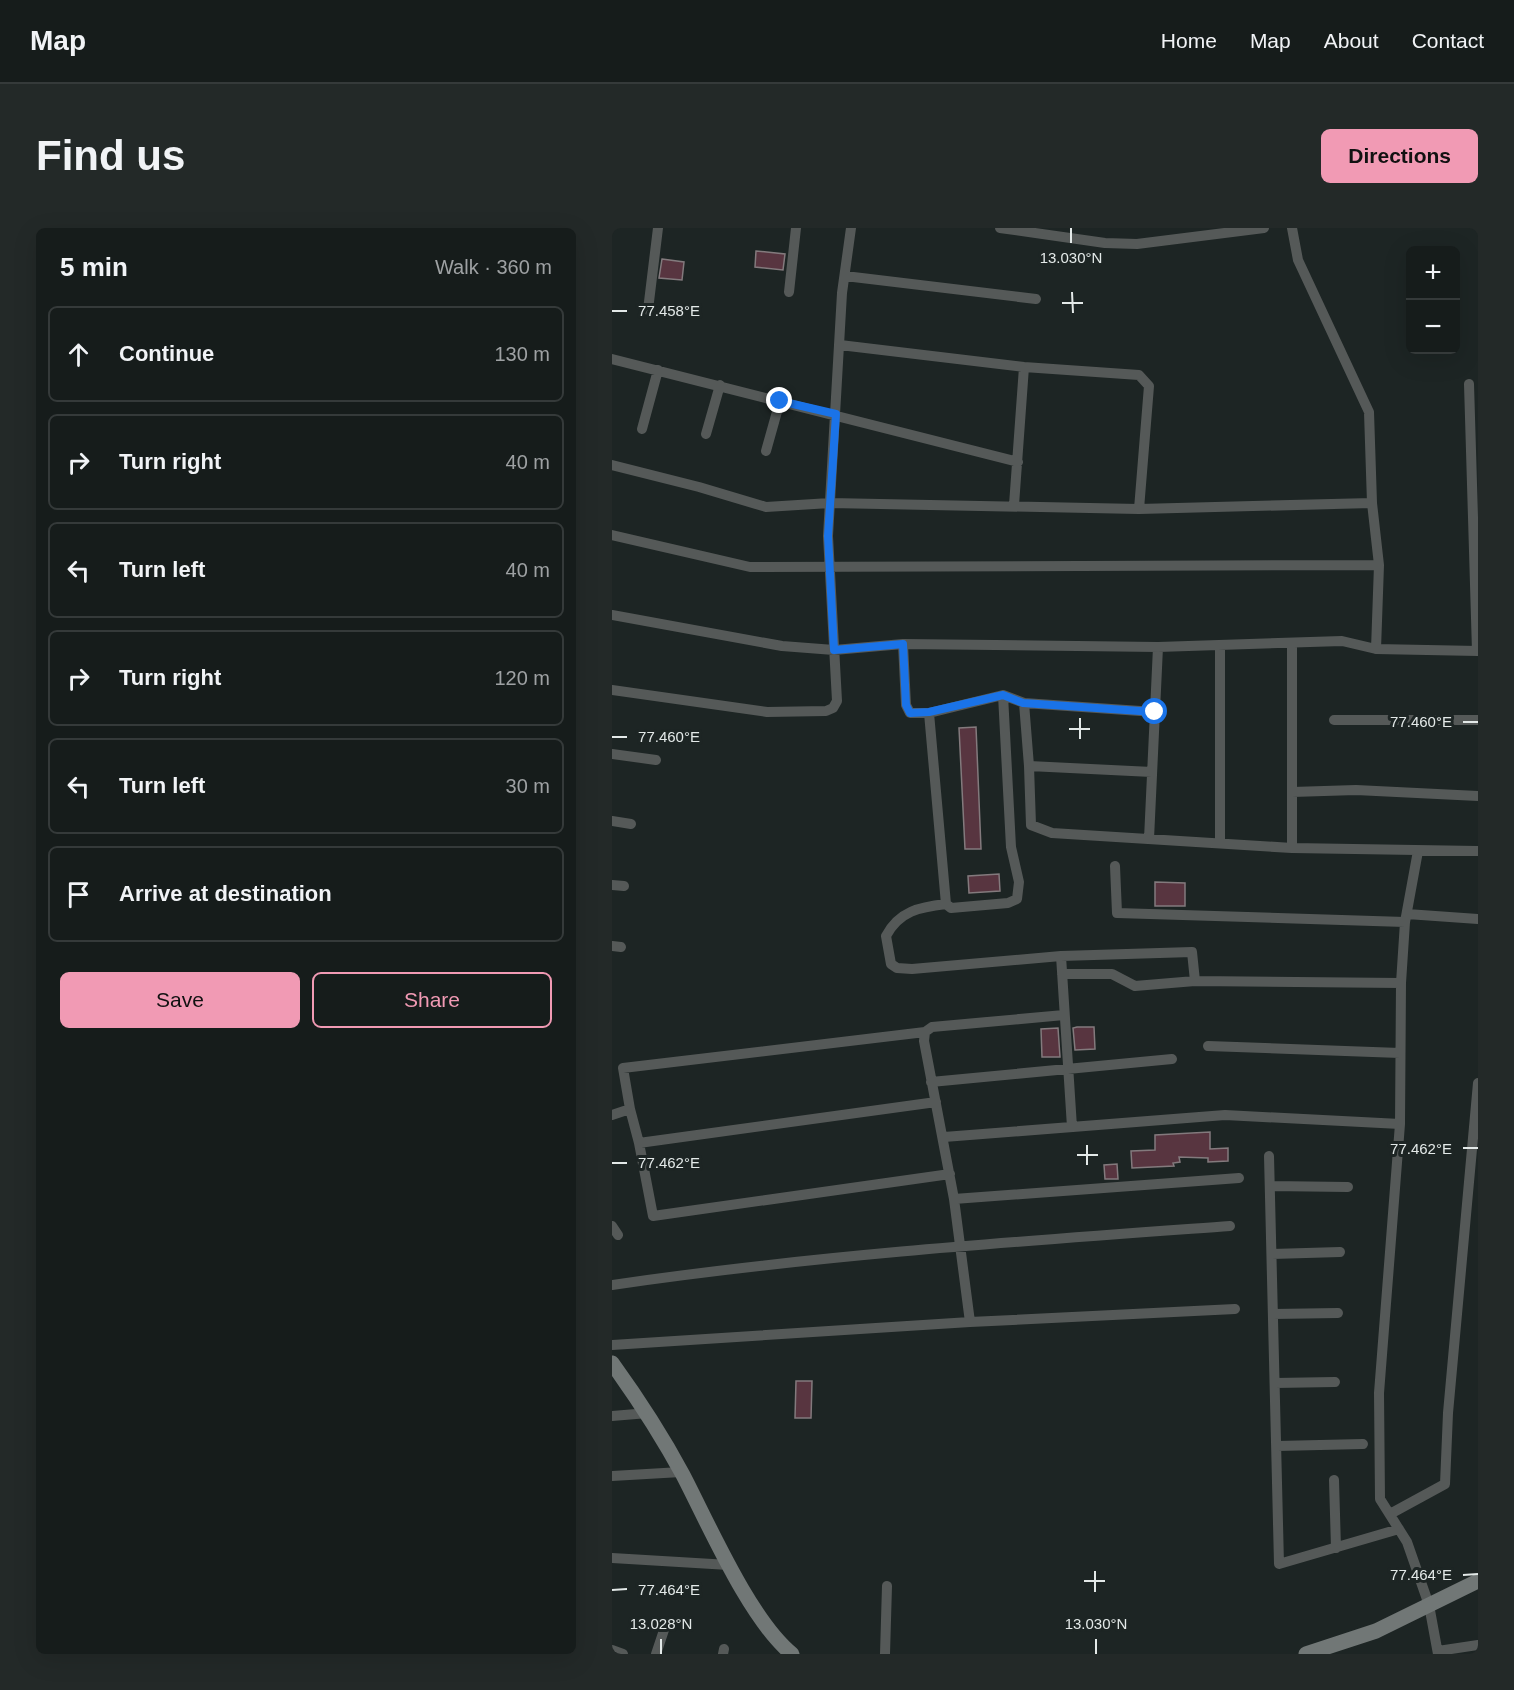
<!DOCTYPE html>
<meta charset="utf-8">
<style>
body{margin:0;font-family:Helvetica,sans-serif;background:#232928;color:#f1f3f6}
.controls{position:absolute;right:18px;top:18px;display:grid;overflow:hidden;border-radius:9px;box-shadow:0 6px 24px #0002}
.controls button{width:54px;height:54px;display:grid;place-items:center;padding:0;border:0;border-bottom:2px solid #353a3a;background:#161c1b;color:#f1f3f6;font:30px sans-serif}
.stop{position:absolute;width:18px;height:18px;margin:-14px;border:4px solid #1a73e8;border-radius:50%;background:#fff}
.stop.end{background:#1a73e8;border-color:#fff;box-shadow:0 2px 6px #0008}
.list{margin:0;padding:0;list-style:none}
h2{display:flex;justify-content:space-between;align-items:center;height:78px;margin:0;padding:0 24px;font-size:26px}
h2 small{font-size:20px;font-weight:400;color:#9ea1a3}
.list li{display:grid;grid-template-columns:39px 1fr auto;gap:18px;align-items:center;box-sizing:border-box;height:96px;margin:0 12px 12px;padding:0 12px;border:2px solid #353a3a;border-radius:9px}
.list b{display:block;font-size:22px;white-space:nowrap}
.list em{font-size:20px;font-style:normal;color:#9ea1a3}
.actions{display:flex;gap:12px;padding:18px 24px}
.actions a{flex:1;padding:14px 0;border:2px solid #f19ab4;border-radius:9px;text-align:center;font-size:21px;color:#f19ab4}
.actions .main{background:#f19ab4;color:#111}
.icon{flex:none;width:33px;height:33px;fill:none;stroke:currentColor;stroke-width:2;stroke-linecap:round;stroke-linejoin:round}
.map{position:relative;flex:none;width:866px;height:1426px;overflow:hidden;border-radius:9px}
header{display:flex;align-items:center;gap:36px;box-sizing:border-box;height:84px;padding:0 30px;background:#161c1b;border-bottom:2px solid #353a3a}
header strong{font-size:28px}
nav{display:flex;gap:33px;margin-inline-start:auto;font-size:21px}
.intro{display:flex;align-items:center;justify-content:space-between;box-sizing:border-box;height:144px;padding:0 36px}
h1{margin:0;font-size:42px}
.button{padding:15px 27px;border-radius:9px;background:#f19ab4;color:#111;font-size:21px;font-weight:700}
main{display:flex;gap:36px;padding:0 36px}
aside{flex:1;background:#161c1b;border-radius:9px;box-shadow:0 6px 24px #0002}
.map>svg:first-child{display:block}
</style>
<header>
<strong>Map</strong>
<nav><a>Home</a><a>Map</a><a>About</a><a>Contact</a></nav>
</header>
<div class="intro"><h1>Find us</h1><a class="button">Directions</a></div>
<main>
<aside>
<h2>5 min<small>Walk · 360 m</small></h2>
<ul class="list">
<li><svg class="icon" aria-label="ahead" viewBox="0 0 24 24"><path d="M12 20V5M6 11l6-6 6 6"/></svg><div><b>Continue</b></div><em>130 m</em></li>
<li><svg class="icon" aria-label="right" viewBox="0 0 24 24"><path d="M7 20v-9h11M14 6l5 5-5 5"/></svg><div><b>Turn right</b></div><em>40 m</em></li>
<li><svg class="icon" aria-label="left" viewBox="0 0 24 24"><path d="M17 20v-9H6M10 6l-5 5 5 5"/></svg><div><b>Turn left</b></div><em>40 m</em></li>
<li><svg class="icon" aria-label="right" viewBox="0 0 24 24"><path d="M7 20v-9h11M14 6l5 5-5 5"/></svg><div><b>Turn right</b></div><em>120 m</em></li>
<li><svg class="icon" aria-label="left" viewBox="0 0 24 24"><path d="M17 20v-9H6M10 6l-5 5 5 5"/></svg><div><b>Turn left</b></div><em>30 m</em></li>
<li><svg class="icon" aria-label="arrive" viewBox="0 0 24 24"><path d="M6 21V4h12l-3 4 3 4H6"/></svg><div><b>Arrive at destination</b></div></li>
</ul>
<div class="actions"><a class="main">Save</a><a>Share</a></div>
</aside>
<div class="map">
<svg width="866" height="1426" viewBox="0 0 866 1426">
<rect width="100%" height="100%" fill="#1d2524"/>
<path fill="#583540" stroke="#837a7d" stroke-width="1.5" d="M 144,23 L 173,26 L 171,42 L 143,39 Z
M 50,31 L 72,34 L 70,52 L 47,50 Z
M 364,499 L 369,621 L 353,621 L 347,500 Z
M 387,646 L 388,663 L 357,665 L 356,648 Z
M 543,654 L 573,655 L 573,678 L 543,678 Z
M 465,799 L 482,799 L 483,821 L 463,822 L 461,800 Z
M 446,800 L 448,829 L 430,829 L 429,801 Z
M 598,904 L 598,921 L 616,920 L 616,933 L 596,934 L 596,930 L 567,929 L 568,934 L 561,935 L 562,938 L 520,940 L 519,923 L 543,922 L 543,907 Z
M 505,936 L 506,951 L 493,951 L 492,937 Z
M 184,1153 L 200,1153 L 199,1190 L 183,1190 Z"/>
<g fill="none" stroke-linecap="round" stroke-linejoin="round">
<path stroke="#555958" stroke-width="10" d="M 388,0 L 493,15 L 525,16 L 652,0
M 680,0 L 686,32 L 757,184 L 760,275 L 767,337 L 764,421 L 866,423
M 233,48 L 424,71
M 177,64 L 184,0
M 36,82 L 46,0
M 228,117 L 412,139 L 527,147 L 537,158 L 527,281
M 0,131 L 406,234
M 857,156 L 865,423
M 30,201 L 46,142
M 94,206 L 108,157
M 154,223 L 168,173
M 0,237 L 87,259 L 154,279 L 218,275 L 527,281 L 760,275
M 402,277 L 412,139
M 0,307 L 138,339 L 767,337
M 0,387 L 170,418 L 222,422 L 291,416 L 546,419 L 730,413 L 764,421
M 680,415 L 680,620
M 291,416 L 294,477 L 298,485 L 317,485 L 391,467 L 412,475 L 543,484
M 0,462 L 155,484 L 214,483 L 221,480 L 225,473 L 216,308 L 230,65 L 239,0
M 412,475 L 417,538 L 419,597 L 440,605 L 680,620 L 866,623
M 317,485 L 334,676 L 339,680 L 396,675 L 405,671 L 407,654 L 399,619 L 391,467
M 722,492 L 866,492
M 0,526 L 44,532
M 417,538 L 540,544
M 680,564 L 744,562 L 866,568
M 0,593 L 19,596
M 537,611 L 546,419
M 608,615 L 608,417
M 806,623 L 793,694 L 789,755 L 788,896 L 767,1165 L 768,1271 L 795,1314 L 817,1377 L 826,1426
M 503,638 L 505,685 L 793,694
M 0,657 L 12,658
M 334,676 C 308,679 287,683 274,708 L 279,736 L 285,740 L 300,741 L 449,728
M 795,686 L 866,691
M 0,718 L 9,719
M 450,746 L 500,746 L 523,758 L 583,753
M 596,818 L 788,825
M 319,854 L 560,831
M 324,874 L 27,915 L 41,988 L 338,946
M 18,881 L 27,915
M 0,887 L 18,881 L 11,840 L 313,804
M 460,899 L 449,728 L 580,724 L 583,753 L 789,755
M 332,909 L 613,887 L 788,896
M 657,928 L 667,1336 L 787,1301
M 658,958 L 736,959
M 342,971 L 627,950
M 0,998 L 6,1007
M 660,1026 L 728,1024
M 0,1057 C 205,1027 412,1013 618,998
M 661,1086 L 726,1085
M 358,1094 L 342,971 L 312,813 L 313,804 L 320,799 L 452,787
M 0,1117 L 358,1094 L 623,1081
M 663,1155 L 723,1154
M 0,1188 L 36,1185
M 665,1218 L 751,1216
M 0,1248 L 69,1244
M 722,1252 L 724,1320
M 778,1286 L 833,1256 L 836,1185 L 866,855
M 0,1330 L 117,1337
M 0,1422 L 11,1426
M 826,1423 L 866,1417
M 44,1426 L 52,1402
M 111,1426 L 112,1421
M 273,1426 L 275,1358"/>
<path stroke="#717776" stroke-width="15" d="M 0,1135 C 26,1171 50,1208 71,1247 C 97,1297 138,1392 180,1426
M 694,1426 L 764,1403 L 866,1353"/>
</g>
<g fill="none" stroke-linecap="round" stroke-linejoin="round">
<path stroke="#1a73e8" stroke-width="8" d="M 168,173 L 224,186 L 216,308 L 222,422 L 291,416 L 294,477 L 298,485 L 317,484 L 391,467 L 411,475 L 543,484"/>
</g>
<path fill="none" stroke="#e3e9e8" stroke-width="2" d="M 459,0 L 459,15M 460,64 L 461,85M 450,75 L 471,75M 0,83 L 15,83M 468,490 L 468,511M 851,494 L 866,494M 457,501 L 478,501M 0,509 L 15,509M 475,917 L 475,937M 851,920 L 866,920M 465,927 L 486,927M 0,935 L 15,935M 483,1343 L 483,1364M 851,1347 L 866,1346M 472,1353 L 493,1353M 0,1362 L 15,1361M 49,1411 L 49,1426M 484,1411 L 484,1426"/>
<g font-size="15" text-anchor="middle" fill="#e3e9e8" stroke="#1d2524" stroke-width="6" stroke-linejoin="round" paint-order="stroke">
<text x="459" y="35">13.030°N</text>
<text x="57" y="88">77.458°E</text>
<text x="809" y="499">77.460°E</text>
<text x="57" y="514">77.460°E</text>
<text x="809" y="926">77.462°E</text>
<text x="57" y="940">77.462°E</text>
<text x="809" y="1352">77.464°E</text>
<text x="57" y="1367">77.464°E</text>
<text x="49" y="1401">13.028°N</text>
<text x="484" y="1401">13.030°N</text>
</g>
</svg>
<div class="controls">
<button>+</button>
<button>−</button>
</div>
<div class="stop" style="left:543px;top:484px"></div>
<div class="stop end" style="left:168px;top:173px"></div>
</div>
</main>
